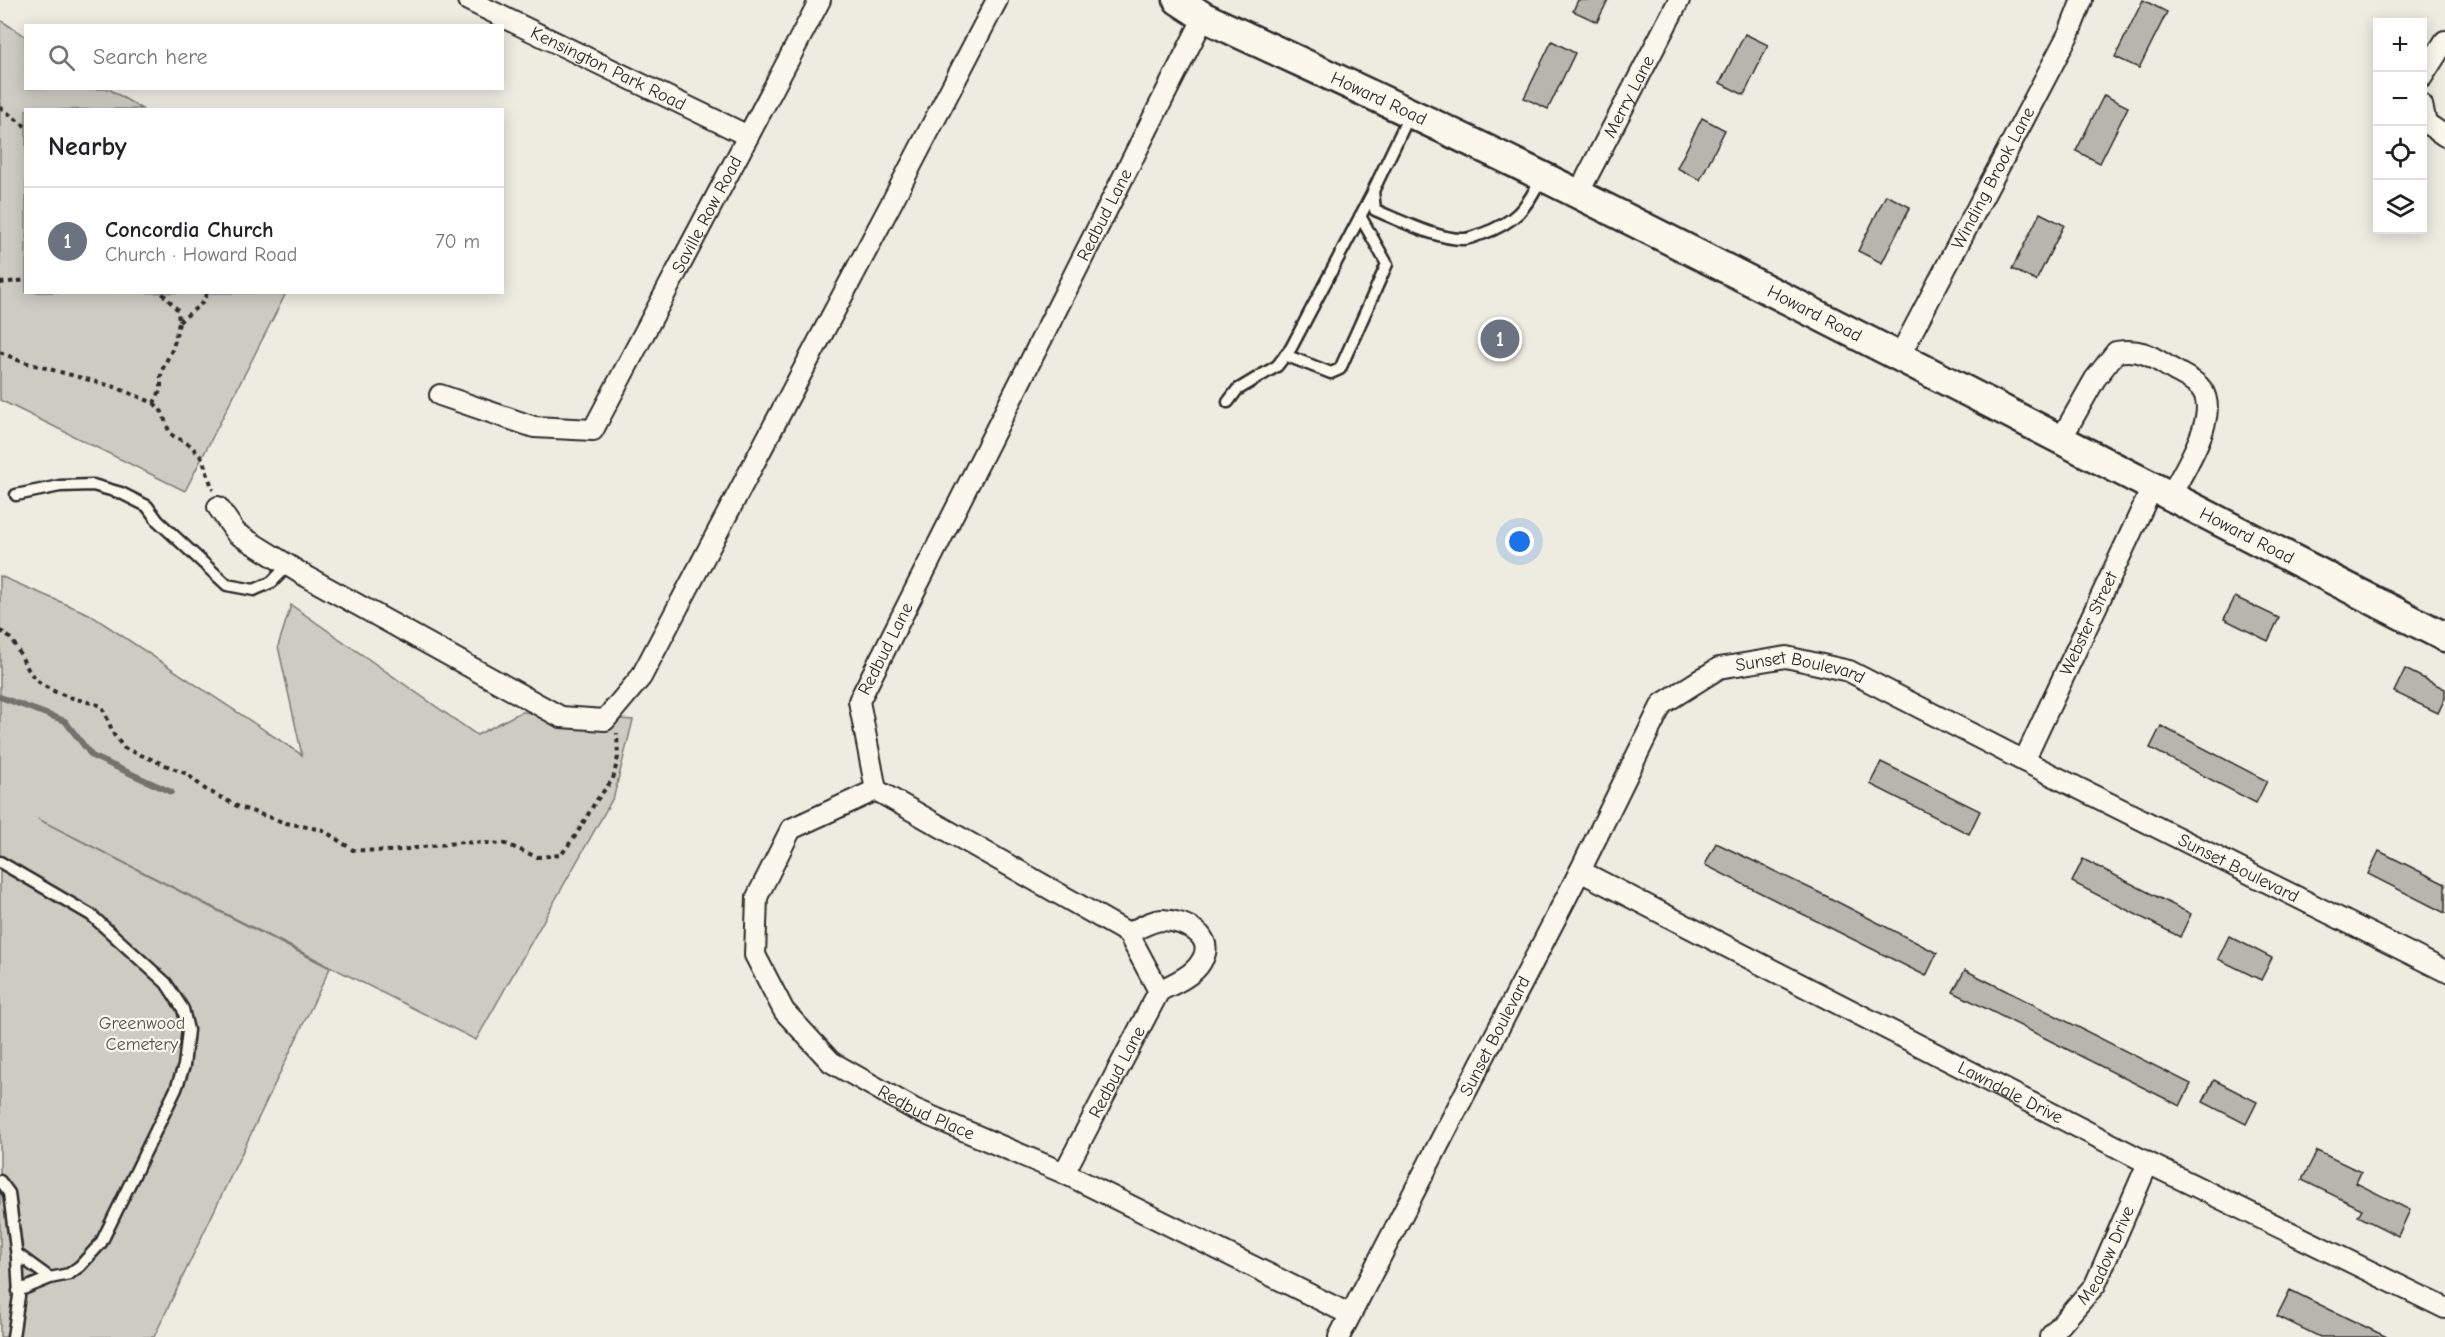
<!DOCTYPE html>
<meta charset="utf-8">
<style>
body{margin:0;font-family:"Comic Neue",sans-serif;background:#f2f2f2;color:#202124}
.controls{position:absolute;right:18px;top:18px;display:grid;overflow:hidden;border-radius:0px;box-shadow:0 3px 15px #0003}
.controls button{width:54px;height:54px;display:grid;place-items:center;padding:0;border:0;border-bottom:2px solid #e0e0e0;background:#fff;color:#202124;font:30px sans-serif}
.you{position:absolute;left:1520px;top:542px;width:21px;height:21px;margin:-15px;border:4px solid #fff;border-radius:50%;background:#1a73e8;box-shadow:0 0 0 9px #1a73e833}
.badge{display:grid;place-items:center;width:39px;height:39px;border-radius:50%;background:#0b8043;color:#fff;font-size:20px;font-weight:700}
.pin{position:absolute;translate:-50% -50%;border:3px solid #fff;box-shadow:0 2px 6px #0006}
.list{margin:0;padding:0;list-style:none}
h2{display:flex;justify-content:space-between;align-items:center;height:78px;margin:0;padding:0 24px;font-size:26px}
h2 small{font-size:20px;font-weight:400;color:#757577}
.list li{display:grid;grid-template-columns:39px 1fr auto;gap:18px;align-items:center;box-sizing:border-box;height:108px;padding:0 24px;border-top:2px solid #e0e0e0}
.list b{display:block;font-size:22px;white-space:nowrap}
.list p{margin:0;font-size:20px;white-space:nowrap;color:#757577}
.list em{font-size:20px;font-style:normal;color:#757577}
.icon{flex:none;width:33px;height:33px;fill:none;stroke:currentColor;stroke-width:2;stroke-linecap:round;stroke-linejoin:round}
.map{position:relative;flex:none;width:2445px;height:1337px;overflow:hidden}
.search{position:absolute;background:#fff;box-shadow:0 3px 15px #0003;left:24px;top:24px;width:480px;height:66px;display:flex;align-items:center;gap:15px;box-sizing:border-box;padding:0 21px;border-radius:0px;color:#757577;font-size:22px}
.panel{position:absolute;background:#fff;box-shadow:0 3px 15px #0003;left:24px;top:108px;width:480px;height:186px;border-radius:0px}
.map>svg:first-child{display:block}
</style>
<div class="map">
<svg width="2445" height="1337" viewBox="0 0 2445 1337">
<rect width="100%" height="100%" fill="#eeebe0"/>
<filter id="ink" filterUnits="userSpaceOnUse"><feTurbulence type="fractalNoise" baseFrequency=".0167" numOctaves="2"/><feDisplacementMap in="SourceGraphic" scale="12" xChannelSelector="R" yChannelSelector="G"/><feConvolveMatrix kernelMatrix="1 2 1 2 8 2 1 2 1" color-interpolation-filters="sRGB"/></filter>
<g filter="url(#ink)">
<path fill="#cecbc2" stroke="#7c7b76" stroke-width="1.5" d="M 0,20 L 25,36 L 26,88 L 109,89 L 142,109 L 26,110 L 26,292 L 286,293 L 185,491 L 0,400 Z
M 0,576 L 89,614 L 302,755 L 278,646 L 291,605 L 477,735 L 521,712 L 633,720 L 614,796 L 476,1040 L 38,819 L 330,968 L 154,1337 L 0,1337 Z"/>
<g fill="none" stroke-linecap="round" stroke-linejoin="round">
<path stroke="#74726e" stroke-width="6" d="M 0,697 L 65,721 L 92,756 L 171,792"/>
</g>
<path fill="#b8b5ae" stroke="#2b2b2b" stroke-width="1.5" d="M 1578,0 L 1608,0 L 1597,22 L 1573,11 Z
M 2143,0 L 2167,12 L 2139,68 L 2115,57 Z
M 1745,34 L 1768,45 L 1744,95 L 1720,83 Z
M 1552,41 L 1575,53 L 1548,109 L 1524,98 Z
M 2104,95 L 2128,107 L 2100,163 L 2076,151 Z
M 1702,118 L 1725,130 L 1700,180 L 1677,168 Z
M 1886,195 L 1910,207 L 1882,263 L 1858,251 Z
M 2040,213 L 2064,225 L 2036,281 L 2012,269 Z
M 2235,597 L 2279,618 L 2268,641 L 2224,619 Z
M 2405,669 L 2445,689 L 2445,698 L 2438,713 L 2394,692 Z
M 2161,726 L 2267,781 L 2256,803 L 2150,748 Z
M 1881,762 L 1980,811 L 1969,834 L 1870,784 Z
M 1716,843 L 1824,895 L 1937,953 L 1926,976 L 1705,865 Z
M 2379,851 L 2445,884 L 2445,913 L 2368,874 Z
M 2083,859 L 2191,914 L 2180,937 L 2072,882 Z
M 2229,936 L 2272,958 L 2261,980 L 2218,959 Z
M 1965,970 L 2191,1084 L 2180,1106 L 1953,992 Z
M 2214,1080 L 2257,1102 L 2246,1124 L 2203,1102 Z
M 2317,1151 L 2361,1172 L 2356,1183 L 2410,1210 L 2398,1236 L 2358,1216 L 2362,1209 L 2302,1180 Z
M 2290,1290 L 2349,1319 L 2387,1337 L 2320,1337 L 2277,1316 Z"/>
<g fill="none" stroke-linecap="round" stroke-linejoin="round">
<defs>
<path id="lane" d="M 1410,114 L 1373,191 L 1375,210 C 1399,220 1439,240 1464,239 C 1470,239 1477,235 1482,234 C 1514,223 1527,208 1541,178
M 1285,355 L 1331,373 L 1340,369 L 1387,264 L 1360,216
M 1228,402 L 1237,390 L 1277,366 L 1291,348 L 1373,192
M 16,495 L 60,486 L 93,485 L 121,493 L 147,506 L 158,521 L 227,585 L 254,590 L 272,582 L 288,565
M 0,862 L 91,915 L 166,983 L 183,1009 L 188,1030 L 184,1066 L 176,1089 L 101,1243 L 80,1266 L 69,1274 L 50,1278
M 0,1181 L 9,1193 L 17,1257 L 19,1296 L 13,1337
M 17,1254 L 50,1278 L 18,1291"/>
<g id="street">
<path id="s1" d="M 468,0 L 748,136"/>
<path d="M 2422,77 L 2445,41"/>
<path d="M 2422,105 L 2426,123 L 2445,136"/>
<path id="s2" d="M 1578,194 L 1679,0"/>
<path id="s3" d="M 1900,355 L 2069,33 L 2082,0"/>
<path id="s4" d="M 440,395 L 534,427 L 593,430 L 820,0"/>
<path d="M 2061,439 L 2095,379 L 2116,352 C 2142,348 2151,356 2172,369 C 2180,374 2192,379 2199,386 C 2224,412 2183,470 2170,497"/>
<path d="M 218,507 L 236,533 L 302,574 L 561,717 L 605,720 L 641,677 L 893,200 L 997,0"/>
<path id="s5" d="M 2024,761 L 2152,488"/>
<path id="s6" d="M 876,790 L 791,829 L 757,897 L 755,955 L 784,1011 L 831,1062 L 914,1109 L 1064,1173 L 1349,1314"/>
<path id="s7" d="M 1580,871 L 2148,1163 L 2445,1308"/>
<path d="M 1128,933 C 1138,929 1152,920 1163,920 C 1184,921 1218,936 1201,962 C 1193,976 1173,984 1159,991"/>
<path id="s8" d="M 1064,1173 L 1159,991 L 1128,933 L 876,790 L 859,701 L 1204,17"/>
<path id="s9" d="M 1339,1337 L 1580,871 L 1662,704 L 1719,668 L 1786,657 L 1849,671 L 2024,761 L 2445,971"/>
<path id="s10" d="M 2050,1337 L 2095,1285 L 2148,1163"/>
</g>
<g id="secondary">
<path id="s11" d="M 1178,0 L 1204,17 C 1330,76 1457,133 1582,196 C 1871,340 2157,490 2445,637"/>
</g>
</defs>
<use href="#lane" stroke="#2b2b2b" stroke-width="15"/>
<use href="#street" stroke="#2b2b2b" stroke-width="24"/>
<use href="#secondary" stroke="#2b2b2b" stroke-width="33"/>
<path stroke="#2b2b2b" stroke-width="4" stroke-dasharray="4.5 4.5" stroke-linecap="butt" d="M 0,107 L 26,127
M 0,283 L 26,280
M 179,322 L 202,303 L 208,292
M 0,352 L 20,361 L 115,387 L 154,403 L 161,389 L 161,372 L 173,348 L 179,323 L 178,310 L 161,292
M 154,403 L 162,412 L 170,434 L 190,445 L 202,458 L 213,490
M 0,631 C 17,638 21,662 33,676 C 49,695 79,699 102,706 L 114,735 L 124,748 L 187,774 L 205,789 L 239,807 L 286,823 L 323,830 L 353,850 L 392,851 L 463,842 L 506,844 L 537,857 L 561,855 L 576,835 L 596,801 L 613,779 L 618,757 L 617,733"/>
<use href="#lane" stroke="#fbf7ec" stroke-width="10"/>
<use href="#street" stroke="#fbf7ec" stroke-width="20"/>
<use href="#secondary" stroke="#fbf7ec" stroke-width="28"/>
</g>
</g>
<g text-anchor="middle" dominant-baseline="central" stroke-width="4.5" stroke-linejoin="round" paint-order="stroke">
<g font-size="18" fill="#2b2b2b" stroke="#fbf7ec">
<text stroke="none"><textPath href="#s1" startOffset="156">Kensington Park Road</textPath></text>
<text stroke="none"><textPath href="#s2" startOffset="110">Merry Lane</textPath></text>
<text stroke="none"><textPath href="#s11" startOffset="224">Howard Road</textPath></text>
<text stroke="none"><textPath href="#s3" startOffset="200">Winding Brook Lane</textPath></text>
<text stroke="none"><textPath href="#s4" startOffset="402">Saville Row Road</textPath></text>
<text stroke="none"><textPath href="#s8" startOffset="1196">Redbud Lane</textPath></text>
<text stroke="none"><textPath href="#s11" startOffset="710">Howard Road</textPath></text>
<text stroke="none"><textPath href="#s11" startOffset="1196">Howard Road</textPath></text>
<text stroke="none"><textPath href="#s5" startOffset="152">Webster Street</textPath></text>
<text stroke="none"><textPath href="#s8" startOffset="710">Redbud Lane</textPath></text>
<text stroke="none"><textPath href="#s9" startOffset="861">Sunset Boulevard</textPath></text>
<text stroke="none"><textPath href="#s9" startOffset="1347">Sunset Boulevard</textPath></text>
<text stroke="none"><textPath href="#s9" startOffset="339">Sunset Boulevard</textPath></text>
<text stroke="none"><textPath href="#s8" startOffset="114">Redbud Lane</textPath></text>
<text stroke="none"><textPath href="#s7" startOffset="484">Lawndale Drive</textPath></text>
<text stroke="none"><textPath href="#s6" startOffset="468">Redbud Place</textPath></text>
<text stroke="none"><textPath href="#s10" startOffset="100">Meadow Drive</textPath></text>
</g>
<g font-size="18" fill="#545351" stroke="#fbf7ec">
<text x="142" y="1023">Greenwood<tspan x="142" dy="21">Cemetery</tspan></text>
</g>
</g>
</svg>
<div class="controls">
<button>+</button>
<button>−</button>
<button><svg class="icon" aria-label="locate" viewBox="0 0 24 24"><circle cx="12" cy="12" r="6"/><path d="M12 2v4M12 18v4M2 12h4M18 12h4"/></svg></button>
<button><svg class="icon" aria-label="layers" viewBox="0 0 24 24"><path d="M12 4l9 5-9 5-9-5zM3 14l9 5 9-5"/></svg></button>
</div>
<div class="you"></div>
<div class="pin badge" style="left:1500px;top:339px;background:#6b7280">1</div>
<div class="search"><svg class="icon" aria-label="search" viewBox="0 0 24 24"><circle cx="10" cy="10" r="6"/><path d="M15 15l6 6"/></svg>Search here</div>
<section class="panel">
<h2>Nearby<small></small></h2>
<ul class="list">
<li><span class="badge" style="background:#6b7280">1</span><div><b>Concordia Church</b><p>Church · Howard Road</p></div><em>70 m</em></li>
</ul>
</section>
</div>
